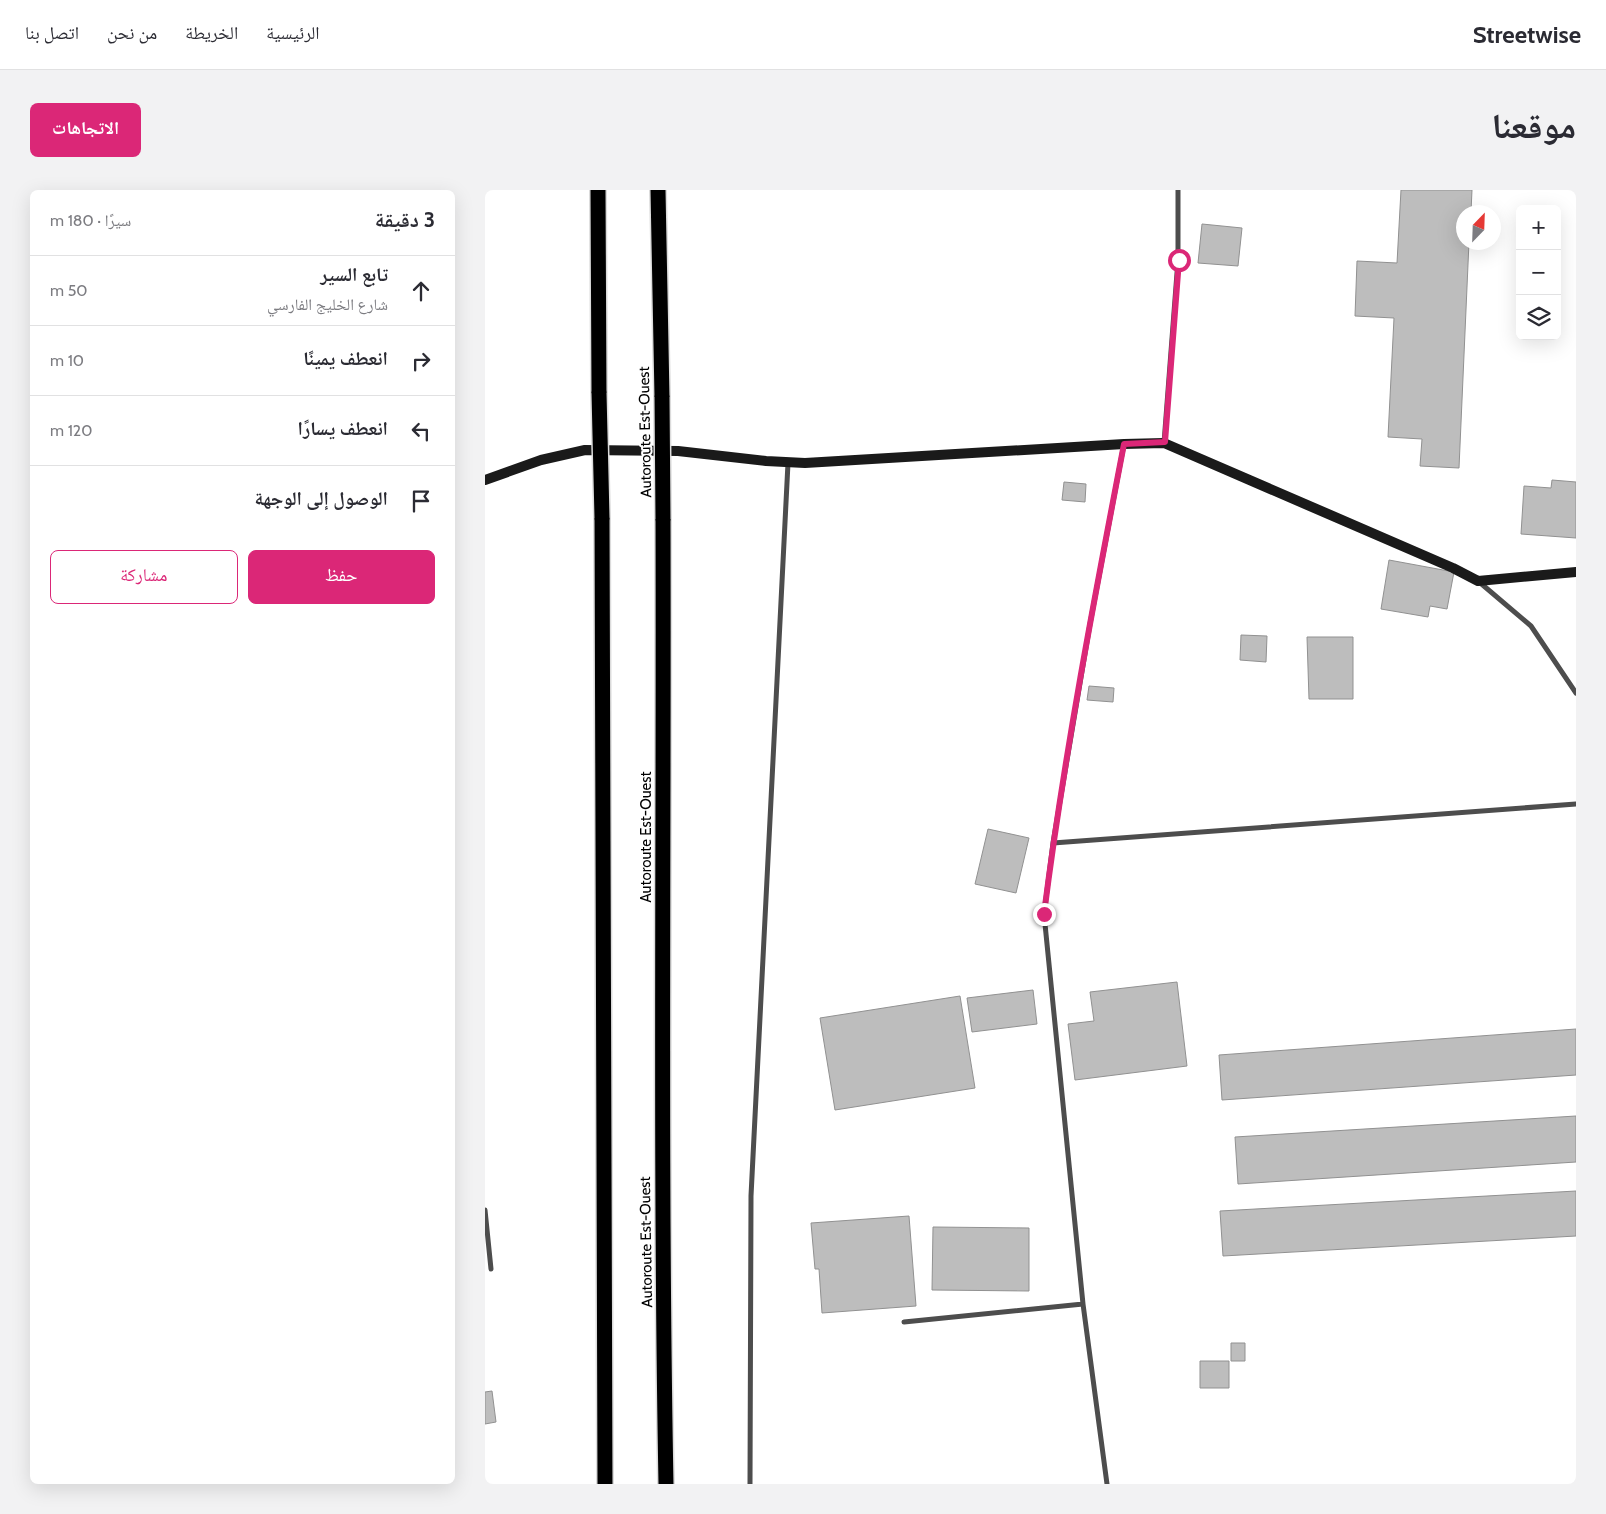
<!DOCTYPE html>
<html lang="ar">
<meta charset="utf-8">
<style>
body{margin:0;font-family:Cabin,"Noto Naskh Arabic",sans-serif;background:#f2f2f3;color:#2b2b33;direction:rtl}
.controls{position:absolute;right:15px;top:15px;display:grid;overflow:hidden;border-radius:8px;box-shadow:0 5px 20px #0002}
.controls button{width:45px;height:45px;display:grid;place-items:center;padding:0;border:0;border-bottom:1px solid #e1e1e2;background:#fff;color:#2b2b33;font:25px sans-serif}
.compass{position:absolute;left:971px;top:15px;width:45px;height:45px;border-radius:50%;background:#fff;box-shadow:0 5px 20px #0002;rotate:23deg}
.stop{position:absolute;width:15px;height:15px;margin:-11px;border:4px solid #db2777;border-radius:50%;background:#fff}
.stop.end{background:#db2777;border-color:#fff;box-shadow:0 1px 5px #0008}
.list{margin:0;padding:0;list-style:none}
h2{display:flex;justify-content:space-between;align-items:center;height:65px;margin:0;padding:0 20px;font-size:21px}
h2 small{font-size:16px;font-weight:400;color:#7c7c81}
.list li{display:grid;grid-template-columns:32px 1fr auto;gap:15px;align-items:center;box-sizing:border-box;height:70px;padding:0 20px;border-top:1px solid #e1e1e2}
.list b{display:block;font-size:19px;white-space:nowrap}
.list p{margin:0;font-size:16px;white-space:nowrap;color:#7c7c81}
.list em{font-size:16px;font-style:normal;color:#7c7c81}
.actions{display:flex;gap:10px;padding:15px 20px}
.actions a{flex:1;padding:11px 0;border:1px solid #db2777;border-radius:8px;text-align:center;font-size:18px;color:#db2777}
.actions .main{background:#db2777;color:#fff}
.icon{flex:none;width:28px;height:28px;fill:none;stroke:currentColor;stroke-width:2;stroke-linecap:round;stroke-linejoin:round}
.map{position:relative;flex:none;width:1091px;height:1294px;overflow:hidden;direction:ltr;border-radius:8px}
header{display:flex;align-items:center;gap:30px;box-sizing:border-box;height:70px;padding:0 25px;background:#fff;border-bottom:1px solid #e1e1e2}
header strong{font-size:24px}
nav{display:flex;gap:28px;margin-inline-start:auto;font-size:18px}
.intro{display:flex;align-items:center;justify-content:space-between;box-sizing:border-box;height:120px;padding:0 30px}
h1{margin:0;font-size:35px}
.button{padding:12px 22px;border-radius:8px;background:#db2777;color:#fff;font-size:18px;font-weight:700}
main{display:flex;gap:30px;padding:0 30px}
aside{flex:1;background:#fff;border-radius:8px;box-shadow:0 5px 20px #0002}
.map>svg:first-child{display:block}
</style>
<header>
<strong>Streetwise</strong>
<nav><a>الرئيسية</a><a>الخريطة</a><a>من نحن</a><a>اتصل بنا</a></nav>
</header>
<div class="intro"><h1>موقعنا</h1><a class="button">الاتجاهات</a></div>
<main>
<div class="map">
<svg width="1091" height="1294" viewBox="0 0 1091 1294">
<rect width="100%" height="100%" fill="#fff"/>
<path fill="#bdbdbd" stroke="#919191" d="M 916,0 L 987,0 L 986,22 L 978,22 L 978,52 L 984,52 L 974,278 L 935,276 L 937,249 L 903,247 L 909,128 L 870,126 L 872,71 L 912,73 Z
M 717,34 L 757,38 L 753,76 L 713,73 Z
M 1067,290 L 1091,292 L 1091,348 L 1036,344 L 1039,296 L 1066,298 Z
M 579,292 L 601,294 L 600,312 L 577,310 Z
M 904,370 L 969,382 L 962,419 L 945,416 L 943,427 L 896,419 Z
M 756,445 L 782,446 L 781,472 L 755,470 Z
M 822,447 L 868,447 L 868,509 L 824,509 Z
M 604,496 L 629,498 L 628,512 L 602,510 Z
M 503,639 L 544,648 L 531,703 L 490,694 Z
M 692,792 L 702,876 L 590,890 L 583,834 L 609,831 L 605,802 Z
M 548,800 L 552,834 L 487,842 L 482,808 Z
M 475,806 L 490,898 L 350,920 L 335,828 Z
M 1091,839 L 1091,885 L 737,910 L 734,865 Z
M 1091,926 L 1091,972 L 753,994 L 750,947 Z
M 1091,1001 L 1091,1046 L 738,1066 L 735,1021 Z
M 424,1026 L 431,1116 L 337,1123 L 334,1079 L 330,1079 L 326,1033 Z
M 448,1037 L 544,1038 L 544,1101 L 447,1100 Z
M 746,1153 L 760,1153 L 760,1171 L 746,1171 Z
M 715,1171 L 744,1171 L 744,1198 L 715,1198 Z
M 7,1201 L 11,1232 L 0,1234 L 0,1202 Z"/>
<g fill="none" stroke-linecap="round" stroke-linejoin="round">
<defs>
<path id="highway" d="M 113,0 L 114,203
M 173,0 L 177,207
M 117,328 L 120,1294
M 178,329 C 179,651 175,972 181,1294"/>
</defs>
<use href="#highway" stroke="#dbdbdb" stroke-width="18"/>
<path stroke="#4d4d4d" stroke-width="5" d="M 679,253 L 693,70 L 693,0
M 993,391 L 1046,436 L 1091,503
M 568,653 L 1091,614
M 0,1020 L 6,1079
M 419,1132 L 598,1114
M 265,1294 L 266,1006 L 303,273
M 622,1294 L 598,1114 L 559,724 L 568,653 L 605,434 L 639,254"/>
<path stroke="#1a1a1a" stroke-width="10" d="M 0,290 L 56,270 L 100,260 L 193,261 L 281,271 L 320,273 L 639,254 L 679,253 L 968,378 L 993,391 L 1091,382"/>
<use href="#highway" stroke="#000" stroke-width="15"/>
<defs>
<path id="highway-bridge" d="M 114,203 L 117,328
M 177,207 L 178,329"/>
</defs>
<use href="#highway-bridge" stroke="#dbdbdb" stroke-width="18" stroke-linecap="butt"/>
<use href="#highway-bridge" stroke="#000" stroke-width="15"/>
</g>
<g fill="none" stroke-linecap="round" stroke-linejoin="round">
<path stroke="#db2777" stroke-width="6" d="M 559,724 C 579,566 609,410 639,254 L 680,252 L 694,70"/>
</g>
<g text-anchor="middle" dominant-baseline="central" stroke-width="4" stroke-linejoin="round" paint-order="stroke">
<g font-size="15" fill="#000" stroke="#fff">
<text transform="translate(160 242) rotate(-91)">Autoroute Est-Ouest</text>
<text transform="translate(161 647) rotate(-90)">Autoroute Est-Ouest</text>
<text transform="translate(161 1052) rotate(-91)">Autoroute Est-Ouest</text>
</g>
</g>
</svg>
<div class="controls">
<button>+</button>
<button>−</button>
<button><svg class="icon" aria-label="layers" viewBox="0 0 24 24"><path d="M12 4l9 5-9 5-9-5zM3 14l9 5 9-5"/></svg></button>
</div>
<svg class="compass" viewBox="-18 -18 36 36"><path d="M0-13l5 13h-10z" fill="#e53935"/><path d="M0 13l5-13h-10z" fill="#7c7c81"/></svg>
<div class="stop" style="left:694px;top:70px"></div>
<div class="stop end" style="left:559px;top:724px"></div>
</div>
<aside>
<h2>3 دقيقة<small>سيرًا · 180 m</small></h2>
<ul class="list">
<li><svg class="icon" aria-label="ahead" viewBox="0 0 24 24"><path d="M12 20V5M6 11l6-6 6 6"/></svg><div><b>تابع السير</b><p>شارع الخليج الفارسي</p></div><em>50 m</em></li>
<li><svg class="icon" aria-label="right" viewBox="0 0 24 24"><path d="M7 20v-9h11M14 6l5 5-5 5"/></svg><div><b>انعطف يمينًا</b></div><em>10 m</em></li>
<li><svg class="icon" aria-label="left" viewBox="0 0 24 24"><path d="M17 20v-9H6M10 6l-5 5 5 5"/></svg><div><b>انعطف يسارًا</b></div><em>120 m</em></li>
<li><svg class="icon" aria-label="arrive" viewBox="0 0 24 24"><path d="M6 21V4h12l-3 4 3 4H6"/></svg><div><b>الوصول إلى الوجهة</b></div></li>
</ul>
<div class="actions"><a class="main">حفظ</a><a>مشاركة</a></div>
</aside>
</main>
